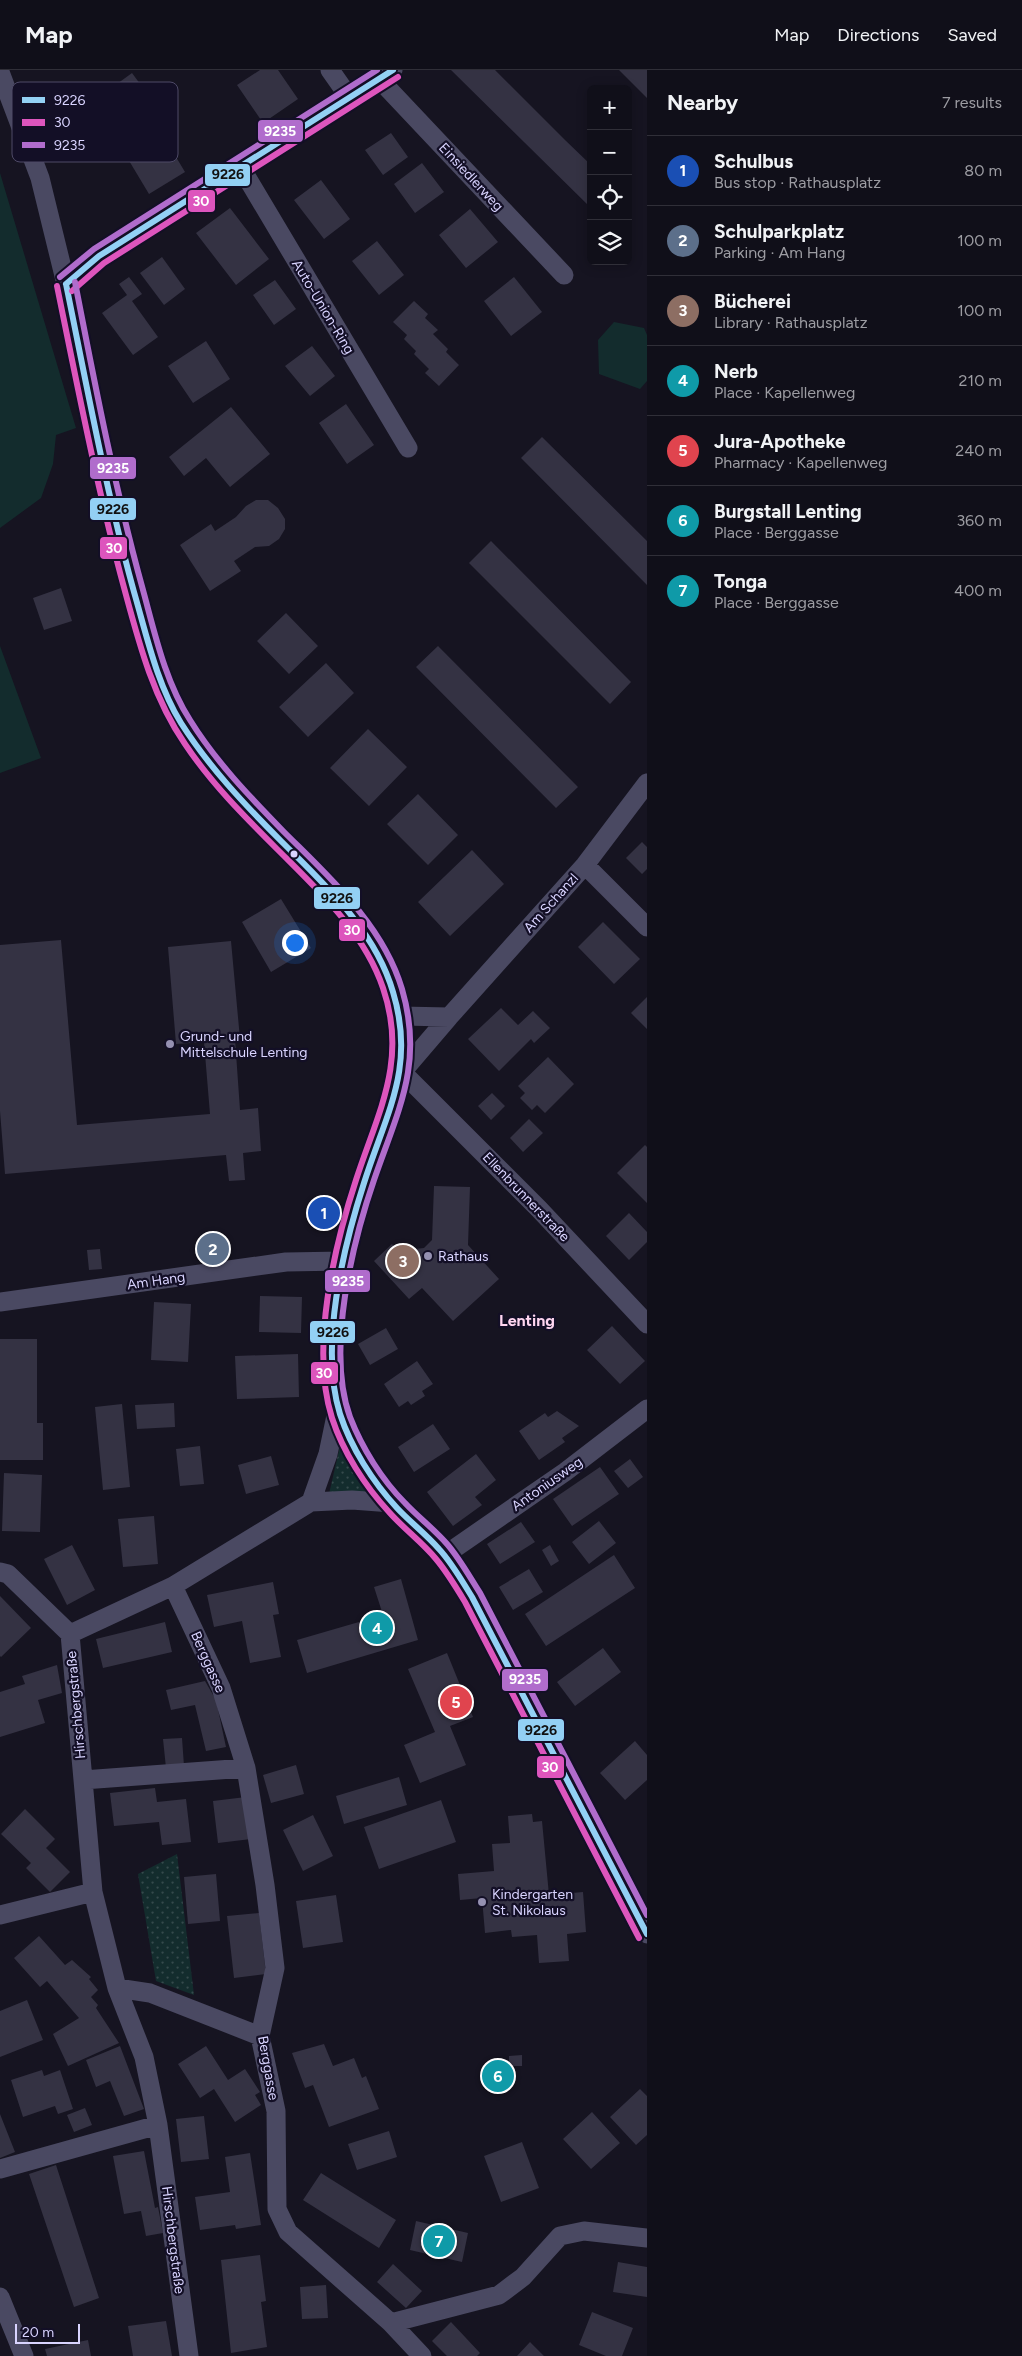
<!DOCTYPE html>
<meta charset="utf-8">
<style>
body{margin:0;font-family:Figtree,sans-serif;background:#191822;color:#f1f3f6}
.controls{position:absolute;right:15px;top:15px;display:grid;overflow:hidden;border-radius:8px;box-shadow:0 2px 12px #0003}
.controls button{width:45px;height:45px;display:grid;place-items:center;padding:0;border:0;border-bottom:1px solid #302f38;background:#100f19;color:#f1f3f6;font:25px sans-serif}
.scale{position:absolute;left:15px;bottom:12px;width:65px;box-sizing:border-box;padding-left:5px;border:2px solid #d9d4ff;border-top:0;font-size:14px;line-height:18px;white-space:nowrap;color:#d9d4ff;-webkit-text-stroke:4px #130f26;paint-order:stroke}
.you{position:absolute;left:294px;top:872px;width:18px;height:18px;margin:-12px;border:4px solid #fff;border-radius:50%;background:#1a73e8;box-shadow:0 0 0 8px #1a73e833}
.badge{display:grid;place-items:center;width:32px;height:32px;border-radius:50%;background:#2563eb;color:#fff;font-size:16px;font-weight:700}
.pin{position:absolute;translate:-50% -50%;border:2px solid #fff;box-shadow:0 1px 5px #0006}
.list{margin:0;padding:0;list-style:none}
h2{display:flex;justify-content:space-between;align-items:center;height:65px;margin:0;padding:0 20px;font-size:21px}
h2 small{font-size:16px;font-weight:400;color:#9c9ca2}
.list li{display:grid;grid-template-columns:32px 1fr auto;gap:15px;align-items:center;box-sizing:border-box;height:70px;padding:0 20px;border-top:1px solid #302f38}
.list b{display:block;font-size:19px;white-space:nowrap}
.list p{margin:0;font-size:16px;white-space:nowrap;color:#9c9ca2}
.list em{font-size:16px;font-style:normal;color:#9c9ca2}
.icon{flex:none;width:28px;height:28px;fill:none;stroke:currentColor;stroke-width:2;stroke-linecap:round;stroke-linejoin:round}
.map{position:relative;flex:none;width:647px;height:2286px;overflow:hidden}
header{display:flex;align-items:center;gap:30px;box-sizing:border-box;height:70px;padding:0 25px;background:#100f19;border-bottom:1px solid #302f38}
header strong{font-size:24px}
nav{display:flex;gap:28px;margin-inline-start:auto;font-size:18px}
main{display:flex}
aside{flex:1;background:#100f19}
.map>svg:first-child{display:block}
</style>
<header>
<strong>Map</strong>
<nav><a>Map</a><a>Directions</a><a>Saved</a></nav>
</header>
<main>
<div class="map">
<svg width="647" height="2286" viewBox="0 0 647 2286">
<defs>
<pattern id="grass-dots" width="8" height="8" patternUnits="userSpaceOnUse" patternTransform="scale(1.25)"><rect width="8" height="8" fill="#132c2d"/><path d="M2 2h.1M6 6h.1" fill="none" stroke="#354a4c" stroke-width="1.8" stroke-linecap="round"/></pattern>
</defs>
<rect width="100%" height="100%" fill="#161421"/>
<path fill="url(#grass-dots)" d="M 340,1376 L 370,1424 L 329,1424 Z
M 177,1784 L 194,1925 L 156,1911 L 138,1804 Z"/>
<path fill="#132c2d" d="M 0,103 L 76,358 L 56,365 L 53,394 L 41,428 L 0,458 Z
M 614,252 L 644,258 L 647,265 L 647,311 L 640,319 L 599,304 L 598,270 Z
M 0,576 L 41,688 L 0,703 Z"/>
<path fill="#343243" d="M 260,0 L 278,0 L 298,29 L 263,53 L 237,15 Z
M 451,0 L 495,0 L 565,70 L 591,95 L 591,138 Z
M 619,0 L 647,0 L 647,28 Z
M 132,3 L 160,41 L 126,65 L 99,27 Z
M 391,63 L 408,87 L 383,105 L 365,80 Z
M 164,67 L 185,102 L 149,124 L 128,89 Z
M 422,93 L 444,122 L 415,143 L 394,114 Z
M 321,110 L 350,149 L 324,169 L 294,130 Z
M 230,138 L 269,189 L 236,215 L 196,163 Z
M 470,139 L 498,172 L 466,198 L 439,165 Z
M 377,171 L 404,205 L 379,225 L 352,191 Z
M 162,187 L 185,219 L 164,235 L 140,203 Z
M 129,207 L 142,224 L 132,231 L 158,267 L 133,285 L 102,243 L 127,225 L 119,214 Z
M 514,207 L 542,242 L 511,266 L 484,231 Z
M 275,210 L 296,239 L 274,255 L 253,225 Z
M 414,231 L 428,244 L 425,248 L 438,260 L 433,264 L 448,279 L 446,282 L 459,295 L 439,316 L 425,303 L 429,299 L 414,284 L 416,281 L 404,269 L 407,265 L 393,252 Z
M 206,271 L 230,309 L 193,333 L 168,296 Z
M 312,276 L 335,306 L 310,326 L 285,296 Z
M 346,334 L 374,375 L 347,394 L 319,353 Z
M 231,337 L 270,384 L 230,417 L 206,388 L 184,406 L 169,387 Z
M 542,367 L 647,471 L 647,515 L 521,388 Z
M 256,430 L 268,430 L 278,438 L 285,449 L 285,459 L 279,469 L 269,476 L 255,477 L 234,491 L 241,501 L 210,521 L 180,475 L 211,454 L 215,461 L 236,447 L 246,436 Z
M 491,471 L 631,612 L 610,634 L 469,493 Z
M 61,518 L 72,551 L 44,560 L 33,528 Z
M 286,543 L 318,576 L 289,604 L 257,571 Z
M 438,576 L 578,717 L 556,738 L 416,597 Z
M 326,593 L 354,623 L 308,667 L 279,637 Z
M 368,659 L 407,697 L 369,736 L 330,698 Z
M 418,724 L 458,765 L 428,795 L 387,754 Z
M 642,772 L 647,777 L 647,799 L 642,804 L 626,788 Z
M 472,780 L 504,814 L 450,866 L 418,832 Z
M 281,829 L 311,878 L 271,902 L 242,852 Z
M 603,852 L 640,889 L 614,914 L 578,877 Z
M 61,870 L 77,1055 L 210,1044 L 204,972 L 176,974 L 168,877 L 231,871 L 240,969 L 235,969 L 240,1040 L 258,1038 L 261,1081 L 243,1083 L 245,1110 L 229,1111 L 226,1085 L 5,1104 L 0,1041 L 0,875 Z
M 647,927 L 647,959 L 631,943 Z
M 501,938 L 518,955 L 533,941 L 550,958 L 534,973 L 531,969 L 499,1001 L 468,969 Z
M 548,987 L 574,1014 L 545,1043 L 537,1035 L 532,1040 L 520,1028 L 525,1023 L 518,1016 Z
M 492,1023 L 505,1036 L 491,1050 L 478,1036 Z
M 529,1049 L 543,1063 L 523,1082 L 510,1068 Z
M 645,1075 L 647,1077 L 647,1133 L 617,1103 Z
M 434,1116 L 470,1117 L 468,1175 L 499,1209 L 453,1251 L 422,1218 L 409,1229 L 374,1191 L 392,1174 L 397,1181 L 424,1178 L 432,1170 Z
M 629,1143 L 647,1162 L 647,1172 L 629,1190 L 606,1166 Z
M 100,1179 L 102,1199 L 89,1200 L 87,1180 Z
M 260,1226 L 302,1227 L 301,1263 L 259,1262 Z
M 154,1232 L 191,1234 L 188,1292 L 151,1290 Z
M 612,1256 L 645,1291 L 620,1314 L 587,1280 Z
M 386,1258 L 398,1279 L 370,1295 L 358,1274 Z
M 0,1269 L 37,1269 L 37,1353 L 43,1353 L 43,1390 L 0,1390 Z
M 298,1284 L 299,1327 L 237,1329 L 235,1286 Z
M 417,1291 L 433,1314 L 422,1321 L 425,1326 L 411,1335 L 408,1331 L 399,1337 L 384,1314 Z
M 174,1333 L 175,1357 L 137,1359 L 135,1335 Z
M 122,1334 L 130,1417 L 103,1420 L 95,1337 Z
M 557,1341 L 579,1356 L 562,1368 L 565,1372 L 539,1390 L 519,1361 L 545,1343 L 548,1347 Z
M 433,1354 L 450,1379 L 414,1402 L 398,1377 Z
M 200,1376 L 204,1414 L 180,1416 L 176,1379 Z
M 476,1384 L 496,1410 L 475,1427 L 482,1435 L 453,1456 L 427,1422 Z
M 271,1386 L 279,1415 L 246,1424 L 238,1395 Z
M 630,1389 L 643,1407 L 628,1418 L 614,1401 Z
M 600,1397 L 619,1424 L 572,1456 L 553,1429 Z
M 4,1403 L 42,1405 L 40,1462 L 2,1461 Z
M 154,1446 L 158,1494 L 123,1497 L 118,1449 Z
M 599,1451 L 616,1473 L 589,1494 L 572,1472 Z
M 521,1452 L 535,1472 L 500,1494 L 487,1474 Z
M 72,1475 L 95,1520 L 67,1535 L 44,1489 Z
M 550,1475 L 559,1491 L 551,1496 L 542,1480 Z
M 614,1485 L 635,1518 L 546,1576 L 525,1544 Z
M 529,1499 L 543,1522 L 513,1540 L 499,1517 Z
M 401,1509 L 418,1570 L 307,1603 L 297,1570 L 383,1545 L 374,1517 Z
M 273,1512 L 279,1544 L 273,1545 L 281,1587 L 250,1593 L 242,1551 L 214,1557 L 207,1525 Z
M 0,1526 L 31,1558 L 1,1587 L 0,1586 Z
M 165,1552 L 172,1582 L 103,1598 L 96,1569 Z
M 603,1578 L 621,1602 L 575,1636 L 557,1612 Z
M 447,1583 L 473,1647 L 450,1656 L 466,1695 L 420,1713 L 404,1675 L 435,1662 L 408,1599 Z
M 57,1595 L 62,1623 L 38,1630 L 45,1653 L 0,1667 L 0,1622 L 25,1614 L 22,1606 Z
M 205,1611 L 216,1630 L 226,1677 L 206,1681 L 195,1635 L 171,1640 L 166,1620 Z
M 182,1668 L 184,1696 L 166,1698 L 163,1669 Z
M 635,1671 L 647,1685 L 647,1710 L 625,1730 L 600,1703 Z
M 296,1695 L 304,1724 L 271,1733 L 263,1705 Z
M 399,1707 L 407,1735 L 344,1754 L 336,1726 Z
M 155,1718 L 157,1732 L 186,1729 L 191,1772 L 162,1775 L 159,1752 L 114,1756 L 110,1723 Z
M 246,1727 L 251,1769 L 218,1773 L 213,1731 Z
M 441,1730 L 456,1772 L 379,1799 L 364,1757 Z
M 25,1739 L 55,1769 L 46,1778 L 70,1802 L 50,1822 L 26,1798 L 31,1793 L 1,1764 Z
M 532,1744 L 533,1752 L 542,1751 L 549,1825 L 583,1822 L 586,1862 L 567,1864 L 569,1891 L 539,1893 L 537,1865 L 512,1867 L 511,1860 L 485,1863 L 482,1828 L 460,1830 L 458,1804 L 494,1801 L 492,1774 L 510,1773 L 508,1746 Z
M 313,1745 L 333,1786 L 303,1801 L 283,1760 Z
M 216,1804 L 220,1851 L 188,1854 L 184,1807 Z
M 336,1825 L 343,1872 L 303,1878 L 296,1831 Z
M 259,1843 L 266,1904 L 234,1908 L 227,1846 Z
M 39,1866 L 65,1895 L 72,1890 L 91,1907 L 89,1909 L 98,1920 L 91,1927 L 98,1935 L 96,1938 L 119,1973 L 68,1996 L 53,1964 L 79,1948 L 47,1911 L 40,1917 L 14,1888 Z
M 27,1930 L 43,1970 L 0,1987 L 0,1941 Z
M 324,1974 L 333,1996 L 354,1988 L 362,2008 L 366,2006 L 379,2039 L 329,2057 L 313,2015 L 305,2018 L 292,1983 Z
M 120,1976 L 144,2039 L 124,2046 L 110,2011 L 96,2017 L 86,1990 Z
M 206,1976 L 228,2010 L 245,1999 L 260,2022 L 255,2025 L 261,2035 L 235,2052 L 214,2019 L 200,2028 L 178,1994 Z
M 522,1985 L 522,1996 L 509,1996 L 509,1986 Z
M 42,2000 L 44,2006 L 60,2000 L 73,2039 L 58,2044 L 55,2036 L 23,2047 L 11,2010 Z
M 640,2019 L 647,2026 L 647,2065 L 636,2075 L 610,2047 Z
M 85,2038 L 92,2055 L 74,2062 L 67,2045 Z
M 592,2042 L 620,2073 L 591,2099 L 563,2069 Z
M 0,2044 L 15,2082 L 0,2088 Z
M 204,2046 L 209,2089 L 181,2092 L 176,2049 Z
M 389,2061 L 397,2087 L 357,2100 L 348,2074 Z
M 522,2072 L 539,2118 L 501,2132 L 484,2086 Z
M 144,2081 L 155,2138 L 158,2137 L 163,2163 L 146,2166 L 141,2141 L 124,2144 L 113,2086 Z
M 250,2083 L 261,2155 L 236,2159 L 235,2155 L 200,2160 L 195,2127 L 230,2122 L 225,2087 Z
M 56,2095 L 99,2228 L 74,2237 L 29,2104 Z
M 321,2103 L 396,2150 L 379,2178 L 303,2130 Z
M 416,2151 L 468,2163 L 462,2192 L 410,2180 Z
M 260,2185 L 266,2231 L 261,2232 L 267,2277 L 231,2283 L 221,2190 Z
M 618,2192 L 647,2197 L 647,2227 L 613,2222 Z
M 393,2194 L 422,2221 L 406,2238 L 377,2212 Z
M 326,2215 L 328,2248 L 302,2249 L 300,2217 Z
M 592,2242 L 633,2258 L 622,2286 L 606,2286 L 579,2275 Z
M 166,2251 L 172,2286 L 133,2286 L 128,2256 Z
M 451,2252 L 480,2283 L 477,2286 L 447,2286 L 432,2271 Z
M 88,2270 L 91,2286 L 47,2286 L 45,2279 Z
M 530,2272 L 544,2286 L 517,2286 Z"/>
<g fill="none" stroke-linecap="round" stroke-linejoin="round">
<path stroke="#4a4962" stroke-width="19" d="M 330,0 L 349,27
M 0,2 L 40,108 L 66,214 L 108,422 L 154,593 L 178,649 L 214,699 L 241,731 L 351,842 L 374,876 L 391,912 L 401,946 L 402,1002 L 391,1040 L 364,1112 L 338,1213 L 334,1246 L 334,1295 L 338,1336 L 349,1364 L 368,1398 L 392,1433 L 445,1485 L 494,1565 L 647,1864
M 379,9 L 564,205
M 240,96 L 408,378
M 66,214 L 99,186 L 393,0
M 585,795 L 647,857
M 401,946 L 449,947
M 402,1002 L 449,947 L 585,795 L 647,713
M 402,1002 L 539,1139 L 647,1254
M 0,1232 L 286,1192 L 343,1191
M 311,1432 L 352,1430 L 392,1433
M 445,1485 L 565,1402 L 647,1339
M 0,1502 L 8,1504 L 70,1564
M 173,1516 L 221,1618 L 246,1698 L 265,1815 L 275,1898 L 260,1966 L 276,2041 L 277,2139 L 288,2162 L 391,2253 L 422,2286
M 70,1564 L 93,1822 L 117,1918 L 144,1987 L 158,2055 L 189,2286
M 70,1564 L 173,1516 L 311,1432 L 328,1384 L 338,1336
M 83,1710 L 246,1698
M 0,1845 L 93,1822
M 117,1918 L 150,1923 L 260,1966
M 0,2099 L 158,2055
M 0,2227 L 24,2286
M 391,2253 L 499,2225 L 523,2207 L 560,2166 L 584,2161 L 647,2168"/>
<defs>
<path id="bus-1" d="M 66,214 C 87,317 106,421 134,522 C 147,567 157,614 181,653 C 209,697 244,734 281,771 C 325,815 375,860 393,922 C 416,998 386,1043 364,1113 C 343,1178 319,1277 340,1344 C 351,1378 373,1412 397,1438 C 410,1452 426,1464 439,1479 C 452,1493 462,1511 472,1527 L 647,1864
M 66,214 L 99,186 L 393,0"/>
<path id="bus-2" d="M 57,216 C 78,319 98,423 126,525 C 140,577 154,629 185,674 C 211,713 244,746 277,779 C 318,820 364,862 383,918 C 408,991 378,1042 356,1110 C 334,1177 310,1279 332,1348 C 343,1382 365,1416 389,1442 C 404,1459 422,1472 436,1489 C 447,1502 456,1517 465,1532 L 639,1868
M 72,221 L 104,193 L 398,7"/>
<path id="bus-3" d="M 60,207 L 94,179 L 377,0
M 75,212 C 95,315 115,419 143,520 C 155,564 165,611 190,650 C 216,692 250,727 284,762 C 330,808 383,855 402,919 C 424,994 398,1040 374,1110 C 352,1174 326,1281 350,1347 C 362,1378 382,1410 405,1433 C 418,1447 434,1459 447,1474 C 460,1489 469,1506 480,1523 L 647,1845"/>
</defs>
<use href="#bus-1" stroke="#130f26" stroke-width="10"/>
<use href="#bus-2" stroke="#130f26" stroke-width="10"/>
<use href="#bus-3" stroke="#130f26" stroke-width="10"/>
<use href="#bus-1" stroke="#93d0f4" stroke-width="6"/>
<use href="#bus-2" stroke="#dd55bd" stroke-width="6"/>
<use href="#bus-3" stroke="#b06ccc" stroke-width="6"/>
</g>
<circle fill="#d9d4ff" stroke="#130f26" stroke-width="2" cx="294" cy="784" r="4.5"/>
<g fill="#9591b1" stroke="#130f26" stroke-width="2">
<circle cx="170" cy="974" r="5"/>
<circle cx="428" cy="1186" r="5"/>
<circle cx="482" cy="1832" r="5"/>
</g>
<g text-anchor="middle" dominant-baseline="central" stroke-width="4.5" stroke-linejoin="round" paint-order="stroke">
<g font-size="14" fill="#d9d4ff" stroke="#130f26">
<text transform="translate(471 107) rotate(47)">Einsiedlerweg</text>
<text transform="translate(323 237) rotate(59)">Auto-Union-Ring</text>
<text transform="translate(551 833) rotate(-48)">Am Schanzl</text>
<text transform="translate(526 1127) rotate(46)">Ellenbrunnerstraße</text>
<text transform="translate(156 1211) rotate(-8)">Am Hang</text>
<text transform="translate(547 1414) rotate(-35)">Antoniusweg</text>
<text transform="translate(208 1592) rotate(66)">Berggasse</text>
<text transform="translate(76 1635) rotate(-95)">Hirschbergstraße</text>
<text transform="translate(268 1998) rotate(80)">Berggasse</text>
<text transform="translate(173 2170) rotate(83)">Hirschbergstraße</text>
</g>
<g font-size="14" fill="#d9d4ff" stroke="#130f26" text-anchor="start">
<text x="180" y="966">Grund- und<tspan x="180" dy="16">Mittelschule Lenting</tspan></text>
<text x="438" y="1186">Rathaus</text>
<text x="492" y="1824">Kindergarten<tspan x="492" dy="16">St. Nikolaus</tspan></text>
</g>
<g font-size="16" font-weight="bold" fill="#ffd6f0" stroke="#130f26">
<text x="527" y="1250">Lenting</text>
</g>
</g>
<rect x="12" y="12" width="166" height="80" rx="8" fill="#130f26" stroke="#4e4a67" stroke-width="1"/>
<rect x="22" y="27" width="23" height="6" fill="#93d0f4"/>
<rect x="22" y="49" width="23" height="7" fill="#dd55bd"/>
<rect x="22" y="72" width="23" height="6" fill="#b06ccc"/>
<g font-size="14" fill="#d9d4ff">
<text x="54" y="35">9226</text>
<text x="54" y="57">30</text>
<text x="54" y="80">9235</text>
</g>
<g stroke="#130f26" stroke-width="2">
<rect x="257" y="49" width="47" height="24" rx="5" fill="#b06ccc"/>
<rect x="204" y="93" width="47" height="24" rx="5" fill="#93d0f4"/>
<rect x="187" y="119" width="29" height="24" rx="5" fill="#dd55bd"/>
<rect x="89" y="386" width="48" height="24" rx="5" fill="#b06ccc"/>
<rect x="89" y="427" width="48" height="24" rx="5" fill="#93d0f4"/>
<rect x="99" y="466" width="29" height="24" rx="5" fill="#dd55bd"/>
<rect x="313" y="816" width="48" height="24" rx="5" fill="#93d0f4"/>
<rect x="338" y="848" width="28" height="24" rx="5" fill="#dd55bd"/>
<rect x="324" y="1199" width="47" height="24" rx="5" fill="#b06ccc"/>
<rect x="309" y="1250" width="47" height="24" rx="5" fill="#93d0f4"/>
<rect x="310" y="1291" width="29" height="24" rx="5" fill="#dd55bd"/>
<rect x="501" y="1598" width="48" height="24" rx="5" fill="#b06ccc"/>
<rect x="517" y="1648" width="48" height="24" rx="5" fill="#93d0f4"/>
<rect x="536" y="1685" width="29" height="24" rx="5" fill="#dd55bd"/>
</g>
<g font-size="14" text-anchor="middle" font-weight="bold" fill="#fff">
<text x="280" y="66">9235</text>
<text x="201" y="136">30</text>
<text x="113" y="403">9235</text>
<text x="114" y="483">30</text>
<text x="352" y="865">30</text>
<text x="348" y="1216">9235</text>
<text x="324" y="1308">30</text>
<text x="525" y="1614">9235</text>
<text x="550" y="1702">30</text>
</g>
<g font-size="14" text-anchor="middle" font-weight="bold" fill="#111">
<text x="228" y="109">9226</text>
<text x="113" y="444">9226</text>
<text x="337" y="833">9226</text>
<text x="333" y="1267">9226</text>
<text x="541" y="1665">9226</text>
</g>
</svg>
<div class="controls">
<button>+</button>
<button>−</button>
<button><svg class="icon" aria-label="locate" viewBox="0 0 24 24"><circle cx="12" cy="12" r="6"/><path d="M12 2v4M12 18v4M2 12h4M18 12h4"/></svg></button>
<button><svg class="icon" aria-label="layers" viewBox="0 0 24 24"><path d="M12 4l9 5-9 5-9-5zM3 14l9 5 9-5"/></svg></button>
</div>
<div class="scale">20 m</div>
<div class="you"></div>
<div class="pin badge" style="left:324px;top:1143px;background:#1a4fb4">1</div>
<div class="pin badge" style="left:213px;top:1179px;background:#5c6f8a">2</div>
<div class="pin badge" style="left:403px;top:1191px;background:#8d6e63">3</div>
<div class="pin badge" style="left:377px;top:1558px;background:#0f9aa8">4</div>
<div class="pin badge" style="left:456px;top:1632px;background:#e0444e">5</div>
<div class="pin badge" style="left:498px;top:2006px;background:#0f9aa8">6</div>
<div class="pin badge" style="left:439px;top:2171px;background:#0f9aa8">7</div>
</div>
<aside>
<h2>Nearby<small>7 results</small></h2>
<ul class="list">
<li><span class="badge" style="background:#1a4fb4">1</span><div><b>Schulbus</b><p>Bus stop · Rathausplatz</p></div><em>80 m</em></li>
<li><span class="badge" style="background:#5c6f8a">2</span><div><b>Schulparkplatz</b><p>Parking · Am Hang</p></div><em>100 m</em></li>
<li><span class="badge" style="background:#8d6e63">3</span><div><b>Bücherei</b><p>Library · Rathausplatz</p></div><em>100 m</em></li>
<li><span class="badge" style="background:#0f9aa8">4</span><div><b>Nerb</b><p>Place · Kapellenweg</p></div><em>210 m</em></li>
<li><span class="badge" style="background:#e0444e">5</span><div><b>Jura-Apotheke</b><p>Pharmacy · Kapellenweg</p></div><em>240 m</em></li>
<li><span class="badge" style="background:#0f9aa8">6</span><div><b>Burgstall Lenting</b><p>Place · Berggasse</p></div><em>360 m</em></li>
<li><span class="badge" style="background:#0f9aa8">7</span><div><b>Tonga</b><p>Place · Berggasse</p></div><em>400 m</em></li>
</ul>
</aside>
</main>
